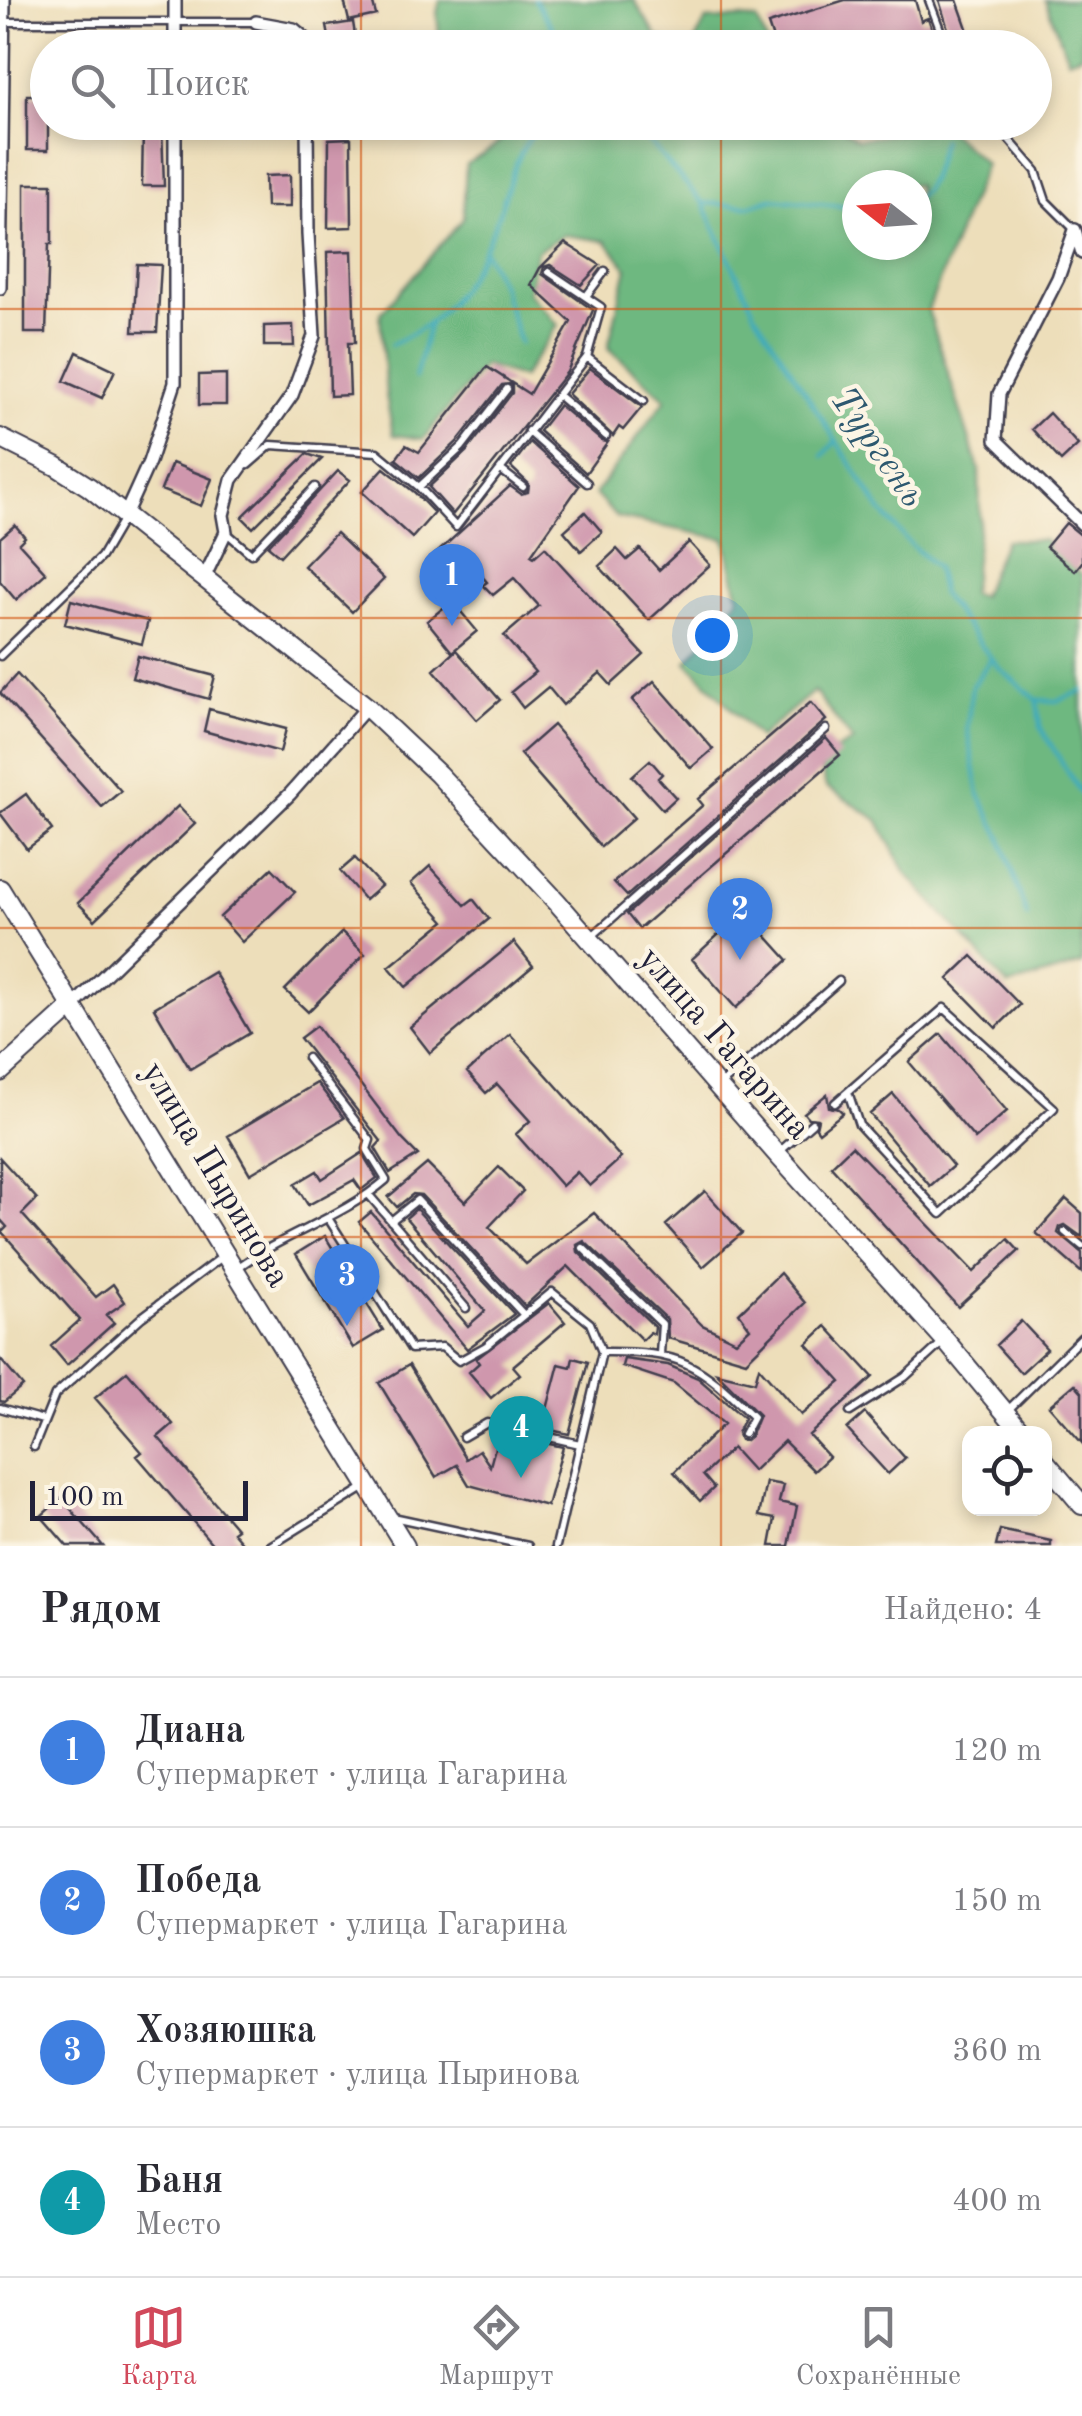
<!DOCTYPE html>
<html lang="ru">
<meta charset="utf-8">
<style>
body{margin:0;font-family:"Old Standard TT",serif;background:#f2f2f3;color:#2b2b33}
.controls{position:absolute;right:30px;bottom:30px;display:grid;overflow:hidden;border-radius:20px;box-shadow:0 5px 15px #0003}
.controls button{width:90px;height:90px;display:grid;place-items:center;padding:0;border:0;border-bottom:2px solid #e1e1e2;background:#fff;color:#2b2b33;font:50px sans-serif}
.compass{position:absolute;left:842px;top:170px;width:90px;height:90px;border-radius:50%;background:#fff;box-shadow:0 5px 15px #0003;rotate:287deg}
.scale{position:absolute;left:30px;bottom:25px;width:218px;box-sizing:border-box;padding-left:10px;border:5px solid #22223b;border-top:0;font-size:28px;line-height:35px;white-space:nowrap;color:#22223b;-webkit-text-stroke:8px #fcf5e5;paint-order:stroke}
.you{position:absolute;left:712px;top:635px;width:35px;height:35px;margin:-25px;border:8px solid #fff;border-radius:50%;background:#1a73e8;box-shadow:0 0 0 15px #1a73e833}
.badge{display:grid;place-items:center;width:65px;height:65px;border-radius:50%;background:#d1495b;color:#fff;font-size:32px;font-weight:700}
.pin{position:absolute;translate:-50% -82px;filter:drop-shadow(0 2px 5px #0008)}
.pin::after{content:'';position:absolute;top:52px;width:35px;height:30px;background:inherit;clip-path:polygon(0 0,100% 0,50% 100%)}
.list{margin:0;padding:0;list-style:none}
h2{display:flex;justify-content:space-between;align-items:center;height:130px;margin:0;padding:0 40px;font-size:42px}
h2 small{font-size:32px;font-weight:400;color:#7c7c81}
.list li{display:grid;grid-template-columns:65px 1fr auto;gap:30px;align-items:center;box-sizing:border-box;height:150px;padding:0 40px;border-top:2px solid #e1e1e2}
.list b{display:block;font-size:38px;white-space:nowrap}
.list p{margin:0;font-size:32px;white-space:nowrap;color:#7c7c81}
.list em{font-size:32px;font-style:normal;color:#7c7c81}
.icon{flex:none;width:55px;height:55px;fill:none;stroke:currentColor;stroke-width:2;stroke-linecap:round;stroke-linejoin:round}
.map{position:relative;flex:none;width:1082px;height:1546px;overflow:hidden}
.search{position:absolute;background:#fff;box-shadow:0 5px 15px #0003;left:30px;right:30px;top:30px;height:110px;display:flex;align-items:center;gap:25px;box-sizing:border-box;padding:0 35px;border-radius:55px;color:#7c7c81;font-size:38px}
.sheet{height:730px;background:#fff}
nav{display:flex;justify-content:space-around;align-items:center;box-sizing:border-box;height:140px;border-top:2px solid #e1e1e2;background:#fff;font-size:28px;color:#7c7c81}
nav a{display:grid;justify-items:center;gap:5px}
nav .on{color:#d1495b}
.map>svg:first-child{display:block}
</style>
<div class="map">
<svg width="1082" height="1546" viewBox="0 0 1082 1546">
<rect width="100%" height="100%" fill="#fcf5e5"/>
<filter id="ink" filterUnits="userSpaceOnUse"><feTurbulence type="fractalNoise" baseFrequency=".01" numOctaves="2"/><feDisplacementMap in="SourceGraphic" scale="20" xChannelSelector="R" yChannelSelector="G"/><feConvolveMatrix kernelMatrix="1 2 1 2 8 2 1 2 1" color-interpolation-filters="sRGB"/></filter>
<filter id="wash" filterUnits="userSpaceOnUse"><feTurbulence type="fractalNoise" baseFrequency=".0048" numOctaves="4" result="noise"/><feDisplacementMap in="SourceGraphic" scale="40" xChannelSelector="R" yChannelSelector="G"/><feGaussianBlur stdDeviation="2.25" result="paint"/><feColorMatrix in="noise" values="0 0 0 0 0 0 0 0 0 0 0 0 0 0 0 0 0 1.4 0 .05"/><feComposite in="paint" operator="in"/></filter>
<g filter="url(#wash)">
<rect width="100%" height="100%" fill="#eddeba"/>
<path fill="#6eb880" stroke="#486d5e" stroke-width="2.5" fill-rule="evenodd" d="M 440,0 L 634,0 L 657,37 L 682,47 L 440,47 L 437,13 Z
M 1045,0 L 1082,0 L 1082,54 L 1068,59 Z
M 742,18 L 757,20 L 769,47 L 692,47 L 706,20 Z
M 513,123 L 835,123 L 857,139 L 945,127 L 985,164 L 928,310 L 979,469 L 980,518 L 971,594 L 981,596 L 1005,540 L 1044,540 L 1082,575 L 1082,964 L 1008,986 L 906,873 L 878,820 L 826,787 L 819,760 L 853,741 L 814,691 L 759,738 L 687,662 L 739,598 L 725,539 L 616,517 L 595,494 L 666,399 L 608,348 L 627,268 L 606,241 L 564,235 L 537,251 L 528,292 L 558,325 L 522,378 L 484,365 L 423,439 L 393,435 L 386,395 L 380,314 L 463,219 L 466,164 C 486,153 502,144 513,123 ZM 857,185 L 917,185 L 917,245 L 857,245 Z"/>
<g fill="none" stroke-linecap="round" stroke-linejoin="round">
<path stroke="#3eaabd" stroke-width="4" d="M 535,0 L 565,48
M 631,122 L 703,203 L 756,315 L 881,511 L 910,544 L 936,567 L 942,595 L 998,667 L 1037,700 L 1040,727 L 1082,795
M 917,197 C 933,185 936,159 942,140
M 703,203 L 748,206 L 772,199 L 849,207 L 857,205
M 484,250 L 501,285 L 520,343
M 391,345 C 403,338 415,333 426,325 C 459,302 485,251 499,214 C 512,177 515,153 542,122
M 415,378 L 429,324
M 823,456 L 835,442
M 991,659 L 972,686 L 967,728 L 979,795 L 1001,837 L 1027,916
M 1039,700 L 1057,701 L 1082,691"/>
</g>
<g id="blocks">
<path fill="#cf97ad" d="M 344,0 L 372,0 L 376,15 L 349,21 Z
M 845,0 L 915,0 L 921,21 L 928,18 L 939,48 L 803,48 L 803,43 L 776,48 L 768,24 Z
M 939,0 L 957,0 L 974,48 L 954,48 Z
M 353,22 L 357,48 L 331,48 L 327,26 Z
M 27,95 L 48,95 L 48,150 L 27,150 Z
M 143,128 L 162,128 L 164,186 L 142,186 Z
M 351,138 L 352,227 L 328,228 L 329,139 Z
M 290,175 L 290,207 L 266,207 L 265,176 Z
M 25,184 L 52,184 L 52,244 L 49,244 L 46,333 L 25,333 Z
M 565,243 L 600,265 L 581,285 L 550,265 L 544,267 L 542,274 L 593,310 L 567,372 L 453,514 L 429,487 L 467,451 L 512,393 L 512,384 L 502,385 L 457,442 L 419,478 L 396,459 L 406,445 L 419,452 L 487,367 L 529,394 L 571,322 L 531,285 L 540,268 Z
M 352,251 L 355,343 L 348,343 L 350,395 L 330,396 L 327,252 Z
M 137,264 L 161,265 L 157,332 L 133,332 Z
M 293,325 L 294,346 L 264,346 L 264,326 Z
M 77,352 L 115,370 L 102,398 L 64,381 Z
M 590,368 L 642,407 L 623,430 L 619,427 L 613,436 L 568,394 Z
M 226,374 L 226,405 L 199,405 L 199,375 Z
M 559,405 L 602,441 L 608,442 L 586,473 L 539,431 Z
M 1049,413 L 1078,445 L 1061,461 L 1032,429 Z
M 530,442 L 579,486 L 531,555 L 534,557 L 545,547 L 644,655 L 611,685 L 600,673 L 563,705 L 548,687 L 523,708 L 511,692 L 535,672 L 504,636 L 539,606 L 514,578 L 493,595 L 483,585 L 487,582 L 470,562 L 455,575 L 446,564 L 437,572 L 428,561 L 510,486 L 521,494 L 528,492 L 529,484 L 511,467 Z
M 307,454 L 322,459 L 253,528 L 242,517 Z
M 172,463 L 212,479 L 201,506 L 161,490 Z
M 384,468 L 414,492 L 434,513 L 412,538 L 362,492 Z
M 338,471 L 350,480 L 280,556 L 268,546 Z
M 585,512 L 602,532 L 581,551 L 564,531 Z
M 1066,523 L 1082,536 L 1082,562 L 1075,571 L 1046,547 Z
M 15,525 L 25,537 L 19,543 L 46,573 L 16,600 L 0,581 L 0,538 Z
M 336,533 L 384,579 L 352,612 L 304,566 Z
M 689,542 L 710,565 L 649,620 L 599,566 L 617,549 L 627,560 L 640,549 L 659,570 Z
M 71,600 L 148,621 L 142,644 L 65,624 Z
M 452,601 L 477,631 L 452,652 L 427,621 Z
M 456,650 L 500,700 L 477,720 L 434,670 Z
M 138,656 L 215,676 L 209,699 L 132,678 Z
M 17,674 L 121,791 L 102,807 L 0,693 Z
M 654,681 L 713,749 L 691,768 L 632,700 Z
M 811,702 L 826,720 L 627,896 L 614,882 L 703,805 L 698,799 Z
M 209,709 L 286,729 L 280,752 L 204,731 Z
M 553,725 L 634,818 L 601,847 L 520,754 Z
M 826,738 L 840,755 L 639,929 L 627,914 Z
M 650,760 L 662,774 L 658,778 L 676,798 L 663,810 L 632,776 Z
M 26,794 L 52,830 L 27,849 L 0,813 Z
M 178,806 L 195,824 L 95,920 L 78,903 Z
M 355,858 L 381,886 L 365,900 L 340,871 Z
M 430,866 L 465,905 L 473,899 L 489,919 L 406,987 L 389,967 L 445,921 L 411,883 Z
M 272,868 L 295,892 L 242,942 L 220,917 Z
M 744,911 L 788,960 L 736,1008 L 692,959 Z
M 342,932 L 365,954 L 308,1012 L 285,990 Z
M 514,942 L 533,966 L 430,1053 L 410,1027 Z
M 972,956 L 1020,1005 L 996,1028 L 948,979 Z
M 214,972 L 250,1033 L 190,1069 L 154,1008 Z
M 316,1026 L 402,1139 L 418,1155 L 390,1173 L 375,1148 L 381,1141 L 300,1038 Z
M 510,1034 L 621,1158 L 590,1186 L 577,1172 L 562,1186 L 516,1134 L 530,1121 L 497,1084 L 486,1093 L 467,1072 Z
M 941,1034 L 1007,1111 L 975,1139 L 909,1062 Z
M 317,1083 L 344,1118 L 250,1174 L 228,1136 Z
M 827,1094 L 829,1107 L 839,1109 L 843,1113 L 819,1132 L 816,1128 L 818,1119 L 808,1118 L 804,1113 Z
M 893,1094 L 953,1166 L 930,1186 L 870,1114 Z
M 852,1146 L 974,1272 L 1008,1239 L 1019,1251 L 958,1307 L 831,1166 Z
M 362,1153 L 377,1178 L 361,1190 L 354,1180 L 308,1205 L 295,1184 L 317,1171 L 322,1179 Z
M 0,1158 L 37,1199 L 22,1214 L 96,1297 L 113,1284 L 125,1302 L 106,1315 L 114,1323 L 67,1365 L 51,1346 L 80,1320 L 2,1232 L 7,1227 L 0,1219 Z
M 427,1164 L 465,1202 L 499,1167 L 523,1191 L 489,1227 L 526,1264 L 594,1213 L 702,1325 L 736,1341 L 750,1328 L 739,1313 L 780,1273 L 805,1303 L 746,1361 L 668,1338 L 667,1319 L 584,1241 L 577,1245 L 578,1252 L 655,1327 L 654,1334 L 650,1332 L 642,1340 L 568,1266 L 525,1306 L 421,1195 L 413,1194 L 397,1207 L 388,1197 Z
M 705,1191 L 742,1233 L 703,1267 L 666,1225 Z
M 1066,1199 L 1082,1213 L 1082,1237 L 1065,1225 L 1060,1227 L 1058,1233 L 1082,1253 L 1082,1273 L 1036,1233 Z
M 416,1209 L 514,1314 L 467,1349 L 359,1222 L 371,1212 L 468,1326 L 485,1311 L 406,1218 Z
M 325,1236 L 383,1330 L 353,1348 L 296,1254 Z
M 549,1303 L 565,1322 L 513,1366 L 520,1374 L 491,1398 L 469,1372 L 479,1363 L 476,1359 Z
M 1021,1321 L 1047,1349 L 1021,1373 L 996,1345 Z
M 826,1326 L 873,1377 L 809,1435 L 829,1457 L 814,1471 L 784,1441 L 753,1471 L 732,1448 L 703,1475 L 714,1488 L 700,1501 L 674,1472 L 724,1424 L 674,1383 L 622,1366 L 624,1359 L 668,1365 L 698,1378 L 744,1418 L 737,1433 L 740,1440 L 745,1441 L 750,1437 L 759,1415 L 717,1373 L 755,1382 L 759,1367 L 801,1415 L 841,1382 L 807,1344 Z
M 573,1358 L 588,1362 L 569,1434 L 542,1428 L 559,1364 L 571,1367 Z
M 0,1359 L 23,1386 L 4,1402 L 0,1401 Z
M 409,1365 L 466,1459 L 479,1450 L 490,1466 L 499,1433 L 563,1447 L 547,1506 L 469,1485 L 457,1465 L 436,1477 L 379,1383 Z
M 127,1371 L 173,1424 L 158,1437 L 237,1529 L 233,1532 L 245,1546 L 214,1546 L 137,1456 L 142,1452 L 95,1398 Z
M 1075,1384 L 1082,1392 L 1082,1443 L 1049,1406 Z
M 865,1413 L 905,1458 L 888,1474 L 847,1429 Z
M 766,1482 L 783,1485 L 779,1502 L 797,1506 L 789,1546 L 770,1546 L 775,1519 L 759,1516 Z
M 61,1498 L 103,1546 L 67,1546 L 41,1516 Z
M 1000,1530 L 1051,1541 L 1051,1546 L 996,1546 Z"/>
</g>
</g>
<g filter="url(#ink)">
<use href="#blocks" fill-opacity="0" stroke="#403e4e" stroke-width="2.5"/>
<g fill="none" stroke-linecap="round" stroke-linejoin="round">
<defs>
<path id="lane" d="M 929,0 L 947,48
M 1,22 L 256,22
M 994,122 L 1036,171 L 1046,201 L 1074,229
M 587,295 L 605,271
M 587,357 L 644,401
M 558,395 L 606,436
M 528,431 L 587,483
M 248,465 L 271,445 L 377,452 L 419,487 L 456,527 L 587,357 L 601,307 L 549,272
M 501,470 L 523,487
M 419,487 L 462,447 L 507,389
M 227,533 L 251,554 L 315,487
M 0,656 L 101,557 L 125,516
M 590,938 L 826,729
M 719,1086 L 839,981
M 835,1103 L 944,1008 L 1054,1108 L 941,1214 L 859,1125 L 848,1092
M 778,1153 L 812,1123
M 369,1195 L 466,1308
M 328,1218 L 411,1349 L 442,1347 L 459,1361 L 486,1346 L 524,1315
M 391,1221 L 417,1200 L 524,1315 L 552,1292 L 590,1323 L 602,1352 L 556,1546
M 1065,1232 L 1082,1246
M 583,1248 L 662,1324 L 660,1354
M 236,1269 C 283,1234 342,1218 386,1180 L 367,1149 L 370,1140 L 307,1058
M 602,1352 C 681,1351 698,1363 753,1417 L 744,1434
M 0,1408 L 43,1420
M 1008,1410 L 1082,1337
M 850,1412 L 905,1377 L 944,1341
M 463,1437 L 487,1423 L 580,1444
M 34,1447 L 55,1395 L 142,1317 L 222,1257
M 393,1517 L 528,1546
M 270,1546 L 367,1486"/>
<path id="street" d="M 256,22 L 294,29 L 308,41 L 308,48
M 175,48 L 175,0
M 1075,230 L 1058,278 L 999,394 L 996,440 L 1082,524
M 1075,230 L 1082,253
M 0,288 L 4,0
M 125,515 L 149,462 L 175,383 L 175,122
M 204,578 L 226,532 L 223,515 L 232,480 L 292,395 L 314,336 L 308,234 L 307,122
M 73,1006 L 290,794 L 367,707"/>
<path id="secondary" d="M 0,438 L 56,466 L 89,487 L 367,707 L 438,774 L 557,902 L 777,1154 L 945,1340 L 1023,1434
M 0,889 L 405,1546
M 0,1072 L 73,1006
M 1044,1460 L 1082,1505"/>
</defs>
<use href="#lane" stroke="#403e4e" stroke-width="11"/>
<use href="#street" stroke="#403e4e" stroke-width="16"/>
<use href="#secondary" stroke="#403e4e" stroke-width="22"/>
<use href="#lane" stroke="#fff" stroke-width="6"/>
<use href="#street" stroke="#fff" stroke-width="11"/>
<use href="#secondary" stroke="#fff" stroke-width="18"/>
</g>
</g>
<path fill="none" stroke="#d45411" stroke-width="2.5" stroke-opacity="0.55" d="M 361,0 L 361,48M 721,0 L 721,48M 361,122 L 361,1546M 721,122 L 721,1546M 0,309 L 1082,309M 0,618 L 1082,618M 0,928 L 1082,928M 0,1237 L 1082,1237"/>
<g text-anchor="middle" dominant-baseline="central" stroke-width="9" stroke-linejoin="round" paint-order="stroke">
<g font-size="35" fill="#22223b" stroke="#fcf5e5">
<text transform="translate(724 1044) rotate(49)">улица Гагарина</text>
<text transform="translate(215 1175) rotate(59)">улица Пыринова</text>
</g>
<g font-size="38" font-style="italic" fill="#2d586f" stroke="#fcf5e5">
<text transform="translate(877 448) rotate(55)">Тургень</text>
</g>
</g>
</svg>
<div class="controls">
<button><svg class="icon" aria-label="locate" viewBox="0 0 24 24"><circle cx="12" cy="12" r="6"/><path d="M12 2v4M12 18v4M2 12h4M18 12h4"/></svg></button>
</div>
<svg class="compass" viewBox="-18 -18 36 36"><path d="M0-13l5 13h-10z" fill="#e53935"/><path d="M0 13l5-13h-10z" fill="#7c7c81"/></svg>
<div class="scale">100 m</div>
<div class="you"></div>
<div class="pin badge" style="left:452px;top:626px;background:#3f7fe0">1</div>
<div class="pin badge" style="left:740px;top:960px;background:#3f7fe0">2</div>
<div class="pin badge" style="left:347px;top:1326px;background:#3f7fe0">3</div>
<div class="pin badge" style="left:521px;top:1478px;background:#0f9aa8">4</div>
<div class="search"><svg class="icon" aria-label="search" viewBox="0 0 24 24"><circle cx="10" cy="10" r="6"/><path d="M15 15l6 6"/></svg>Поиск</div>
</div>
<section class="sheet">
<h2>Рядом<small>Найдено: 4</small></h2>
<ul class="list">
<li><span class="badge" style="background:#3f7fe0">1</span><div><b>Диана</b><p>Супермаркет · улица Гагарина</p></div><em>120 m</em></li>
<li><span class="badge" style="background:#3f7fe0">2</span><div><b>Победа</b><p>Супермаркет · улица Гагарина</p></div><em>150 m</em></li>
<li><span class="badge" style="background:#3f7fe0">3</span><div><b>Хозяюшка</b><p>Супермаркет · улица Пыринова</p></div><em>360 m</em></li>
<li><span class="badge" style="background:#0f9aa8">4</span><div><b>Баня</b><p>Место</p></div><em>400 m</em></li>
</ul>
</section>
<nav>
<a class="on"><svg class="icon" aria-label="map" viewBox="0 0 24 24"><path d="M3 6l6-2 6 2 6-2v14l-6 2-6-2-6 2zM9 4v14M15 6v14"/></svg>Карта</a>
<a><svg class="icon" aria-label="directions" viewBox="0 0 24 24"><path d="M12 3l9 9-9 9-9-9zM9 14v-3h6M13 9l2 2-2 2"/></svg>Маршрут</a>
<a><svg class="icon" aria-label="saved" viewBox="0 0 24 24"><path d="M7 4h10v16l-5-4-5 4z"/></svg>Сохранённые</a>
</nav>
